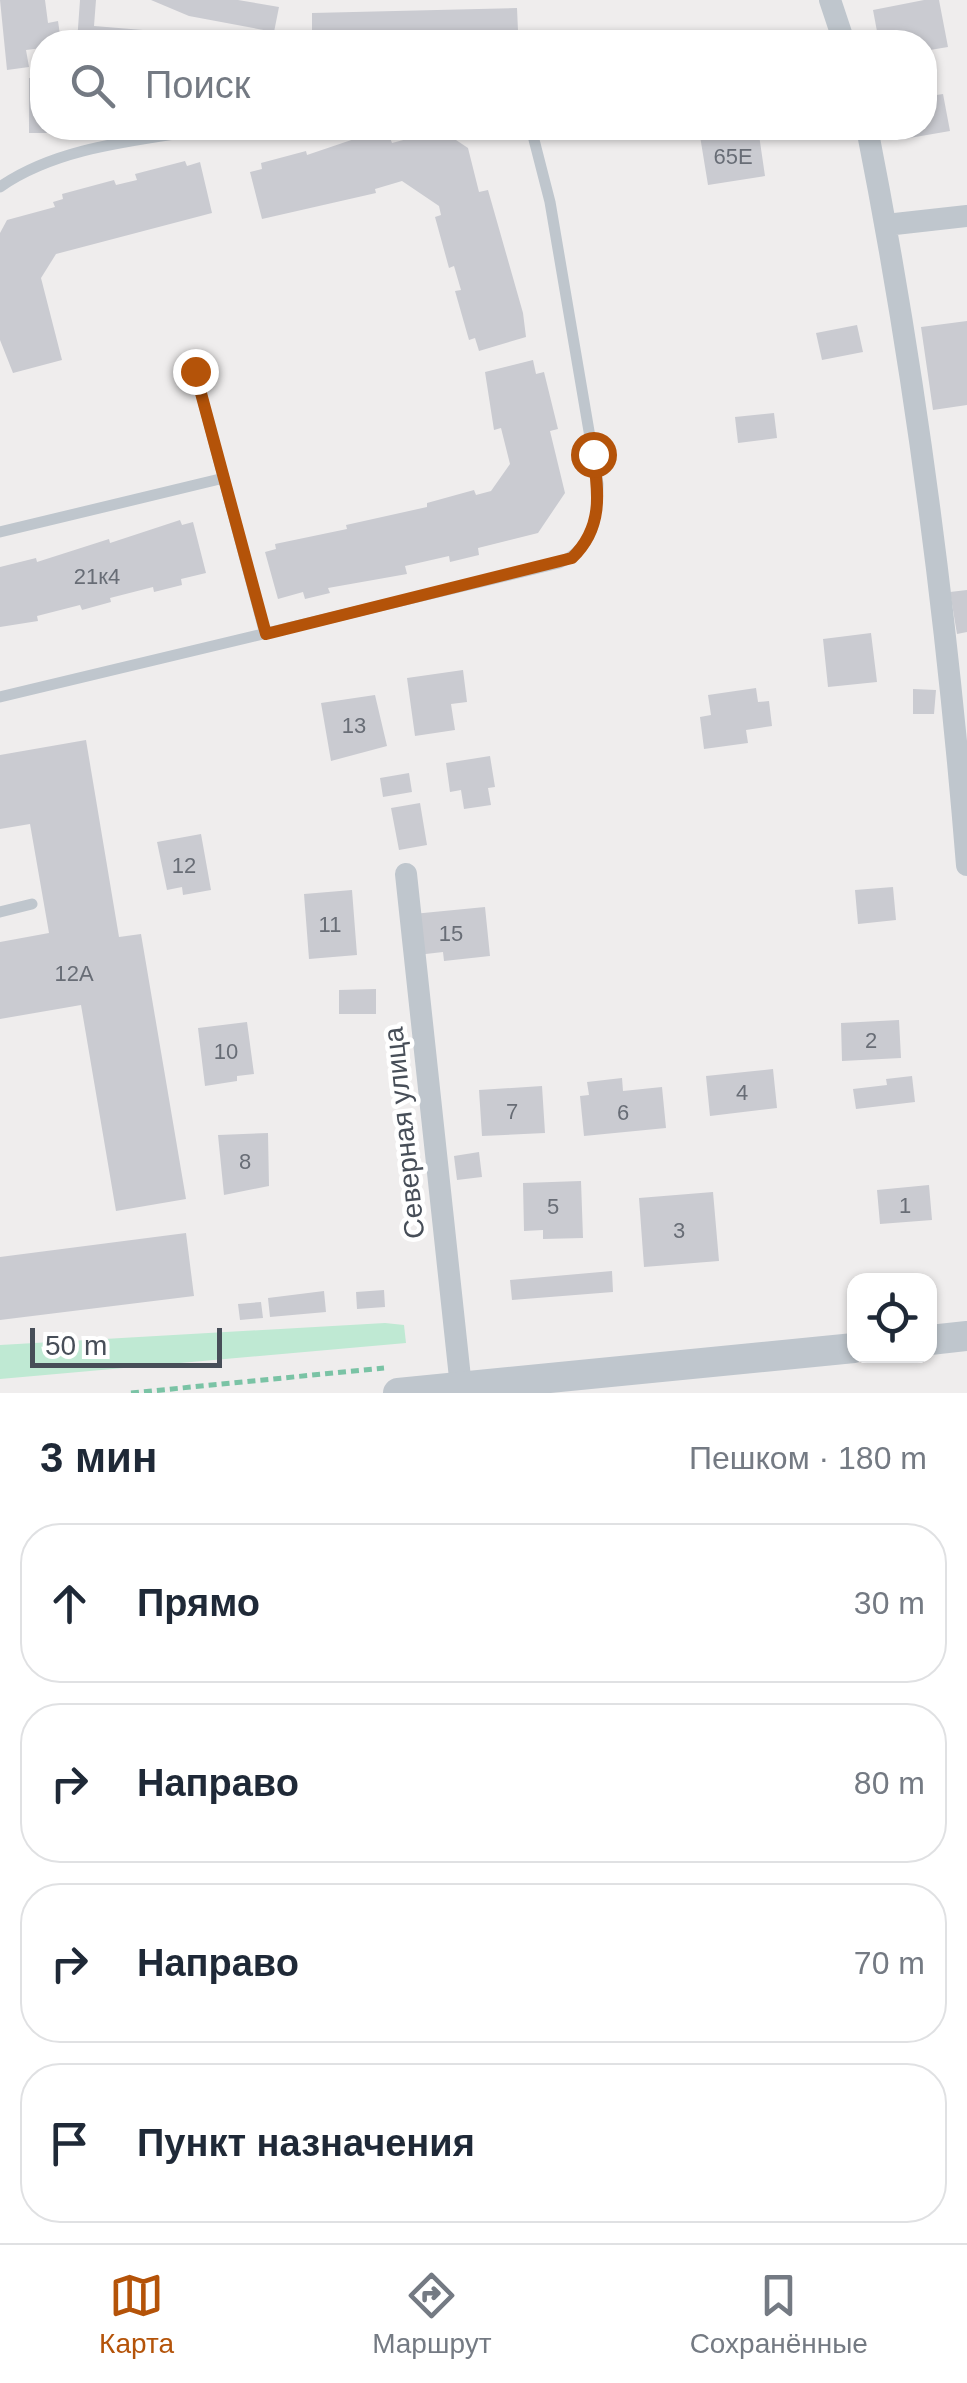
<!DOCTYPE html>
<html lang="ru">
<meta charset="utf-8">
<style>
body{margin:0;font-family:Helvetica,sans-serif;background:#f6f6f7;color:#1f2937}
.controls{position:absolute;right:30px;bottom:30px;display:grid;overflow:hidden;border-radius:20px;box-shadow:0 2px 8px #0004}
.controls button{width:90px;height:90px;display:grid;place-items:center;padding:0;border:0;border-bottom:2px solid #e0e1e3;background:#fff;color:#1f2937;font:50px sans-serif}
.scale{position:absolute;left:30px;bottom:25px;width:192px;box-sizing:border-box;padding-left:10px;border:5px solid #474e58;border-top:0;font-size:28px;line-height:35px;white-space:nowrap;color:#474e58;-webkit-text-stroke:8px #fff;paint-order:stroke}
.stop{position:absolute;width:30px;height:30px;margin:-22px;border:8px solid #b45309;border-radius:50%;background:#fff}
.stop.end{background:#b45309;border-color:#fff;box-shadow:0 2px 10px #0008}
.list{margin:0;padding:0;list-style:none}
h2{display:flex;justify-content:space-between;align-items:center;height:130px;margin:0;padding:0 40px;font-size:42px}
h2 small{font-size:32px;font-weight:400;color:#747a83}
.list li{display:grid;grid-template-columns:65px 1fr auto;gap:30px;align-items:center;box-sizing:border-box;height:160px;margin:0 20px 20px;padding:0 20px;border:2px solid #e0e1e3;border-radius:40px}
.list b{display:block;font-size:38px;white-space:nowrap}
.list em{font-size:32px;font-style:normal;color:#747a83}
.icon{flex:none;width:55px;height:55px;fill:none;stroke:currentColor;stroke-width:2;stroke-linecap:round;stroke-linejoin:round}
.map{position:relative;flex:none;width:967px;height:1393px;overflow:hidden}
.search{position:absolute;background:#fff;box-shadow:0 2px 8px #0004;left:30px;right:30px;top:30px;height:110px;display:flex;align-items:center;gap:25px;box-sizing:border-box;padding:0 35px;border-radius:40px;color:#747a83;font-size:38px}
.sheet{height:850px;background:#fff}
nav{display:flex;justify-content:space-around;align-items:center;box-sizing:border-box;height:140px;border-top:2px solid #e0e1e3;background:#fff;font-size:28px;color:#747a83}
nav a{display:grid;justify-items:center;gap:5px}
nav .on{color:#b45309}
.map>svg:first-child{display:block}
</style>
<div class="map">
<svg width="967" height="1393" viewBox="0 0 967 1393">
<rect width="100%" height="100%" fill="#efeded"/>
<path fill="#bfe9d3" d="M 385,1323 L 404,1325 L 406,1343 L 0,1379 L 0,1345 Z"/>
<path fill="#cacbd1" d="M 0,0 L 45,0 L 48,23 L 58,21 L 61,42 L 42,42 L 42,48 L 26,50 L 29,67 L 7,70 Z
M 80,0 L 96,0 L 94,26 L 253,39 L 252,42 L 77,42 Z
M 151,0 L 238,0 L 279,7 L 274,32 L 189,16 Z
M 924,0 L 939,0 L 948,47 L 924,51 L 924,42 L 879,42 L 873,10 Z
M 517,8 L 518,31 L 312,37 L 312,13 Z
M 29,78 L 42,78 L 42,128 L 70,128 L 70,133 L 29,133 Z
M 943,94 L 950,131 L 898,140 L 896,128 L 924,128 L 924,97 Z
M 758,128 L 765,176 L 708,185 L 700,136 Z
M 441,130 L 468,148 L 479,192 L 488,190 L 523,313 L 526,337 L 479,351 L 475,338 L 469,340 L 455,291 L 461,290 L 454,266 L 449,268 L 435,217 L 441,215 L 439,206 L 402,181 L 375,189 L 376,193 L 262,219 L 250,172 L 262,169 L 261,163 L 306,151 L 307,155 L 375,132 L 376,139 L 389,135 L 392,143 Z
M 185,161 L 187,166 L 200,162 L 212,213 L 56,254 L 41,278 L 62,360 L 13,373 L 0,340 L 0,233 L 7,220 L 55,207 L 53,202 L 63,199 L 62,194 L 114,180 L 116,185 L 137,180 L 135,174 Z
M 967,321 L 967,405 L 933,410 L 921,327 Z
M 857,325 L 863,352 L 822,360 L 816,333 Z
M 533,360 L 536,374 L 544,372 L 558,429 L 550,431 L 565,493 L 538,533 L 478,548 L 479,555 L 450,562 L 449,556 L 405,566 L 407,574 L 328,588 L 330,593 L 305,599 L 303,592 L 278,599 L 265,552 L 276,549 L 275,544 L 347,529 L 346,525 L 427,507 L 427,503 L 474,490 L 476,495 L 491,491 L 510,464 L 501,428 L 494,430 L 485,372 Z
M 774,413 L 777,438 L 738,443 L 735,417 Z
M 180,520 L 182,525 L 193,522 L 206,573 L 181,579 L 182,585 L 154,592 L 153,587 L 110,598 L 111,602 L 82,610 L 80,605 L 37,616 L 38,621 L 0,627 L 0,567 L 36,558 L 37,562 L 109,539 L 110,543 Z
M 967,590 L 967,632 L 957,634 L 950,592 Z
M 871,633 L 877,682 L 828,687 L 823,639 Z
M 463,670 L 467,702 L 451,704 L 455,730 L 415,736 L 407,678 Z
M 756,688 L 758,702 L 769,701 L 772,726 L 746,730 L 748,743 L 704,749 L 700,717 L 711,715 L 708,695 Z
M 913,689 L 936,690 L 934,714 L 913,714 Z
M 375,695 L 387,746 L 331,761 L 321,703 Z
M 86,740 L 119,937 L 141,934 L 186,1199 L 116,1211 L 81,1005 L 0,1019 L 0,942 L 49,933 L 30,824 L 0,829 L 0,755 Z
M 490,756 L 495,787 L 488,788 L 491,805 L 464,809 L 461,790 L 450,792 L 446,763 Z
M 409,773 L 412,792 L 383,797 L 380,778 Z
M 420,803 L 427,845 L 399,850 L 391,808 Z
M 201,834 L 211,890 L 183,895 L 182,887 L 167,890 L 157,842 Z
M 893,887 L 896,920 L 858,924 L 855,890 Z
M 352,890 L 357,955 L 309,959 L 304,894 Z
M 485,907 L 490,956 L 444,961 L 443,952 L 417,955 L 413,914 Z
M 376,989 L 376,1014 L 339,1014 L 339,990 Z
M 899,1020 L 901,1058 L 842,1061 L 841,1023 Z
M 247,1022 L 254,1074 L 237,1076 L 237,1081 L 205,1086 L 198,1028 Z
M 773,1069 L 777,1108 L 710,1116 L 706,1076 Z
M 912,1076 L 915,1102 L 856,1109 L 853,1089 L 887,1085 L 886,1079 Z
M 622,1078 L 623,1091 L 662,1087 L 666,1128 L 584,1136 L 580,1096 L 589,1095 L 587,1082 Z
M 542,1086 L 545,1133 L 482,1136 L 479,1090 Z
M 268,1133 L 269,1186 L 224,1195 L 218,1135 Z
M 479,1152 L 482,1177 L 457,1180 L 454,1156 Z
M 581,1181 L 583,1238 L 543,1239 L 543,1230 L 524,1231 L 523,1183 Z
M 929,1185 L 932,1220 L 880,1224 L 877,1190 Z
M 713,1192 L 719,1261 L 644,1267 L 639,1198 Z
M 186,1233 L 194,1296 L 0,1320 L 0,1257 Z
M 612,1271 L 613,1292 L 512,1300 L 510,1280 Z
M 384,1290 L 385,1307 L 357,1309 L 356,1292 Z
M 324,1291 L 326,1312 L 270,1317 L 268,1298 Z
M 261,1302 L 263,1318 L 240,1320 L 238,1304 Z"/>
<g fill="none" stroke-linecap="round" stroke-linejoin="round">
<path stroke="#7ac3a5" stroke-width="5" stroke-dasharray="8 5" stroke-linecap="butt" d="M 131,1393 L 384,1368"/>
<path stroke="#bfc6cd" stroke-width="11" d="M 0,187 C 60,145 144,140 214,128
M 195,371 L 265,634
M 0,532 L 224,478
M 0,697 L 559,563 C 594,548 597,519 598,484 L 550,202 L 531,128
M 0,912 L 32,904"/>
<path stroke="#bfc6cd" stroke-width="22" d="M 830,0 L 844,42
M 867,128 C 915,371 947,617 967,865
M 886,225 L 967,216
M 406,874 L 461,1387"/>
<path stroke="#bfc6cd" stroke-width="30" d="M 930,1340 L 967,1336
M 398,1393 L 854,1348"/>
</g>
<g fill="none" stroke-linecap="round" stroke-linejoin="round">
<path stroke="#b45309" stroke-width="12" d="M 195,371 L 266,634 L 572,558 C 603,528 599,494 593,454"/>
</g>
<g text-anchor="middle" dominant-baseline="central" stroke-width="9" stroke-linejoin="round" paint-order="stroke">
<g font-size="22" fill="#686d76">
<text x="733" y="156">65Е</text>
<text x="97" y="576">21к4</text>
<text x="354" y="725">13</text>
<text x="184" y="865">12</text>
<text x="330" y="924">11</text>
<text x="451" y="933">15</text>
<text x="74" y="973">12А</text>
<text x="871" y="1040">2</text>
<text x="226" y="1051">10</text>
<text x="742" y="1092">4</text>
<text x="512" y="1111">7</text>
<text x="623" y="1112">6</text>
<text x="245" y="1161">8</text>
<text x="905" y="1205">1</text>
<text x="553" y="1206">5</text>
<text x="679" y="1230">3</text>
</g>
<g font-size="28" fill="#474e58" stroke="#fff">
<text transform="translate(404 1133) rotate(-96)">Северная улица</text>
</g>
</g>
</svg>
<div class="controls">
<button><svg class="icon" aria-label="locate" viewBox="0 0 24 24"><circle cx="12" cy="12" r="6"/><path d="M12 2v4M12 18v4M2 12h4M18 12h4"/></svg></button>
</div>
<div class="scale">50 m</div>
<div class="stop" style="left:593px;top:454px"></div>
<div class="stop end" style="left:195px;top:371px"></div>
<div class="search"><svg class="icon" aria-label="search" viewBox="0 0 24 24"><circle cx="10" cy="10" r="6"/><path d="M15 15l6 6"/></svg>Поиск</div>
</div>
<section class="sheet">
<h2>3 мин<small>Пешком · 180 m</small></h2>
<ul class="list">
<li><svg class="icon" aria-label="ahead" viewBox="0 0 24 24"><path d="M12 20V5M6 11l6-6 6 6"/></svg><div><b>Прямо</b></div><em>30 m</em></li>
<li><svg class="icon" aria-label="right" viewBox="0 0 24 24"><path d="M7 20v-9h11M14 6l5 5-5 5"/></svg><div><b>Направо</b></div><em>80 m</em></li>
<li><svg class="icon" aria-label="right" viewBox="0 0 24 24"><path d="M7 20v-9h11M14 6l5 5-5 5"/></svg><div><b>Направо</b></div><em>70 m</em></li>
<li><svg class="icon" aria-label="arrive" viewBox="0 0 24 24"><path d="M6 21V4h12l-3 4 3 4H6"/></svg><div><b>Пункт назначения</b></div></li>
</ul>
</section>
<nav>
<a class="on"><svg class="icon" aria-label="map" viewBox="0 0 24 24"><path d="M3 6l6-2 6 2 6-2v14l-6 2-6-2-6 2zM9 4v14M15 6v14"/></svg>Карта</a>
<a><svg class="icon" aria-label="directions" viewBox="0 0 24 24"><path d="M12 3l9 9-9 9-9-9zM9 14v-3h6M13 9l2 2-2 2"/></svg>Маршрут</a>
<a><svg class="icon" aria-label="saved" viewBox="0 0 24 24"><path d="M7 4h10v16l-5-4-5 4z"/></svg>Сохранённые</a>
</nav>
